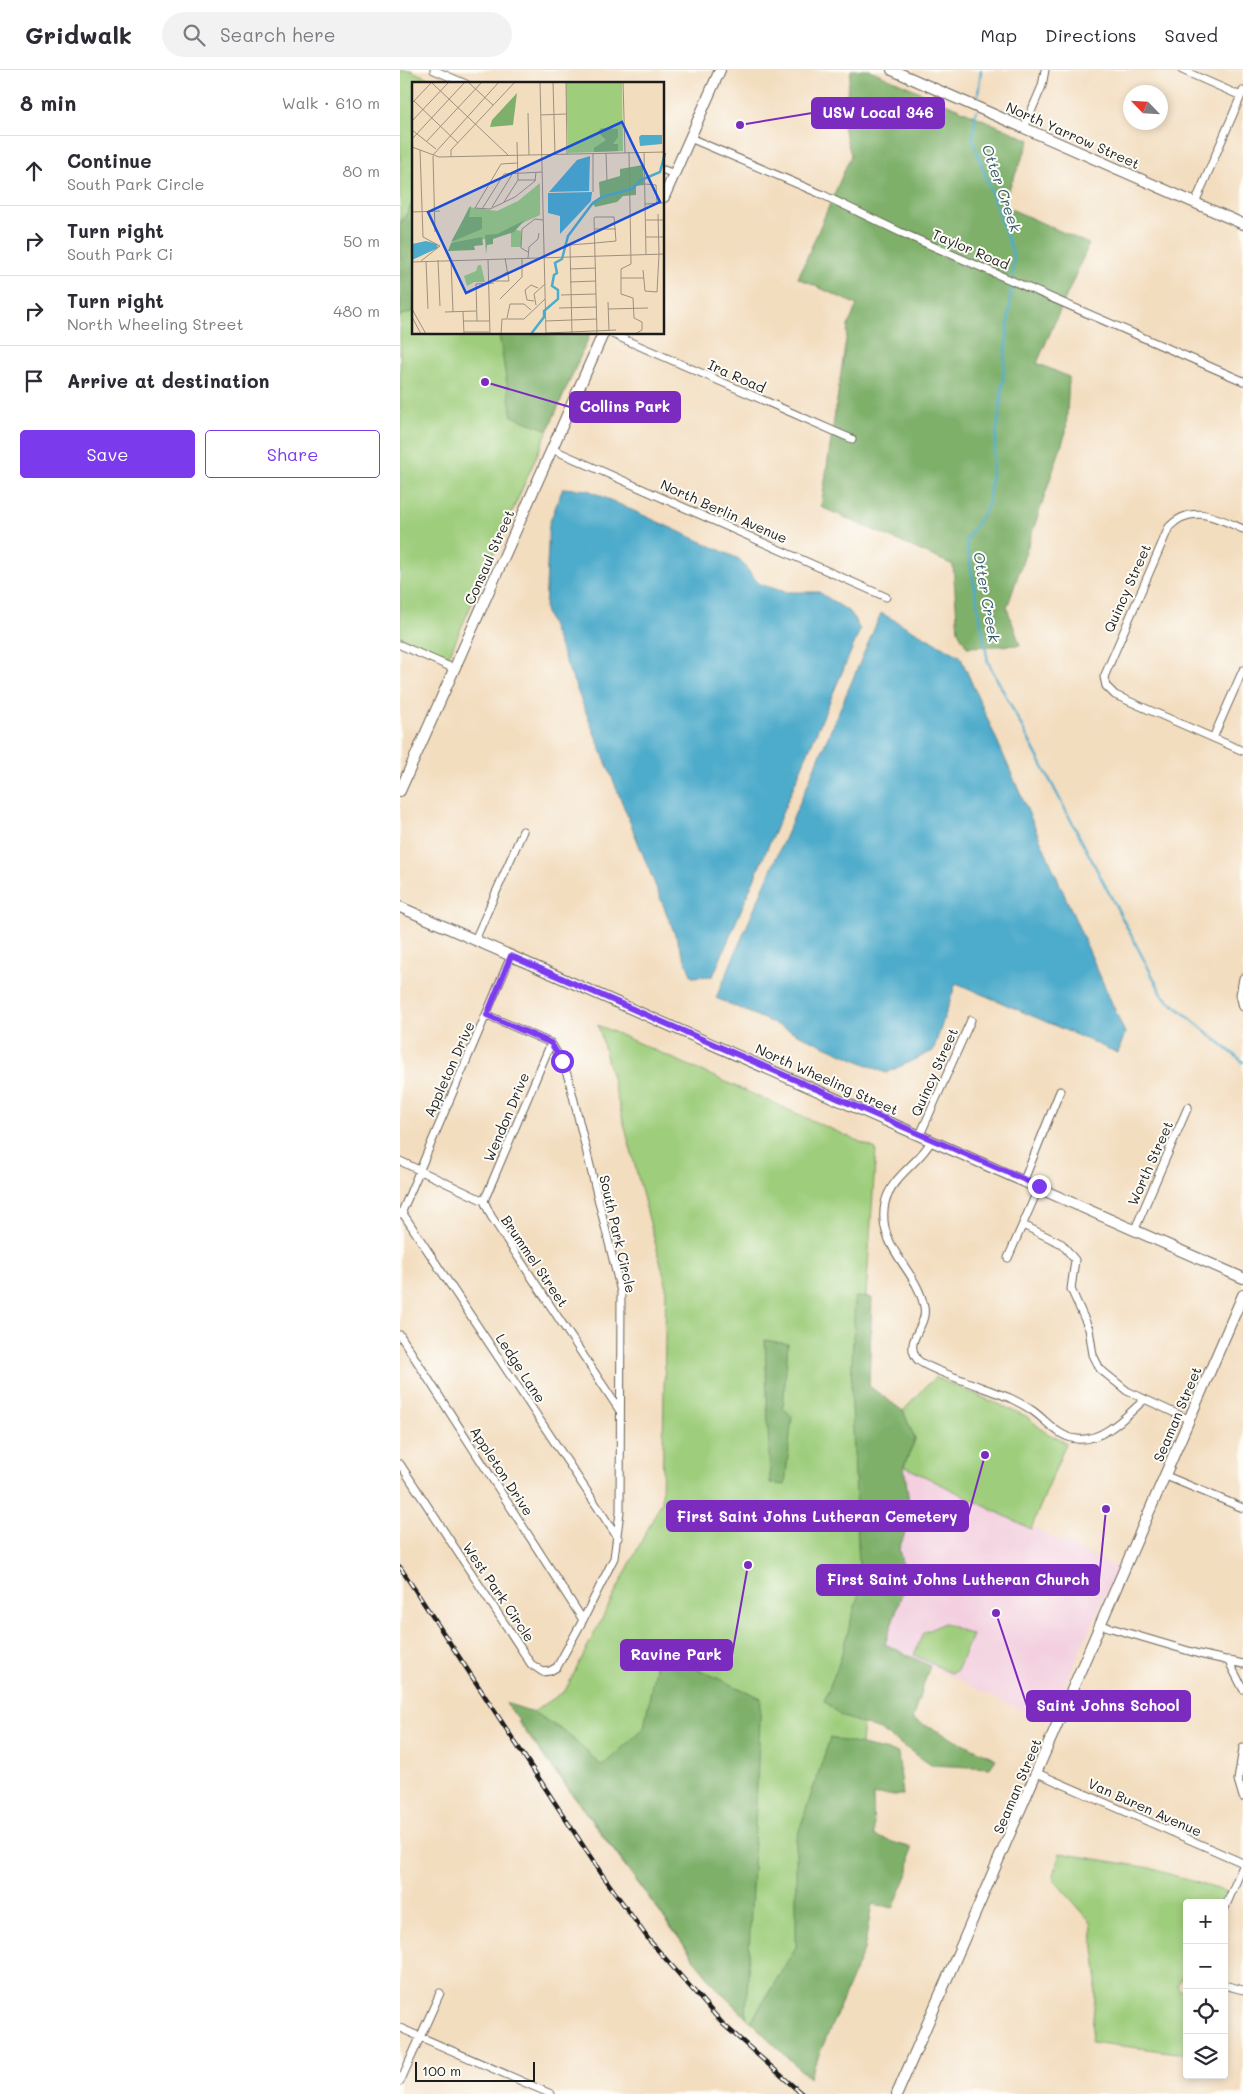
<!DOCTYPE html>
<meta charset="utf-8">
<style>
body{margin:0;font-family:Mali,sans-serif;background:#f2f2f3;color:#2b2b33}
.controls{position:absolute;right:15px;bottom:15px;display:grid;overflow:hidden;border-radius:5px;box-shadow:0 2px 8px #0003}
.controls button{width:45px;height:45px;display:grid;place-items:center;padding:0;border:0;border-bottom:1px solid #e1e1e2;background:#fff;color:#2b2b33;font:25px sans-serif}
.compass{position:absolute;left:723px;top:15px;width:45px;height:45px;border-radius:50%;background:#fff;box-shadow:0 2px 8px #0003;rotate:295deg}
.scale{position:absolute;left:15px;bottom:12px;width:120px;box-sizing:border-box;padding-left:5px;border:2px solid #1c1c1c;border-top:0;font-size:14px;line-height:18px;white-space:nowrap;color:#1c1c1c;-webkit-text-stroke:4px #fdfcf7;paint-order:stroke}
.stop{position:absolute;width:15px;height:15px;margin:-11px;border:4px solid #7c3aed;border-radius:50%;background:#fff}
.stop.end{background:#7c3aed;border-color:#fff;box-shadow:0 1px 5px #0008}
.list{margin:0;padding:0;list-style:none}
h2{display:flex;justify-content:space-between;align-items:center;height:65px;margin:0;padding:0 20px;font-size:21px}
h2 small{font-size:16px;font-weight:400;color:#7c7c81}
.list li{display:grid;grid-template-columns:32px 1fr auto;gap:15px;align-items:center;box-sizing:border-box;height:70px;padding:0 20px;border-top:1px solid #e1e1e2}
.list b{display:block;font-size:19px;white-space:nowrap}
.list p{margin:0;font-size:16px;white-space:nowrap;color:#7c7c81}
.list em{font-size:16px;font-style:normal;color:#7c7c81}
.actions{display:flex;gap:10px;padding:15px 20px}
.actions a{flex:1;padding:11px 0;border:1px solid #7c3aed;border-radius:5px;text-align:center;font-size:18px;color:#7c3aed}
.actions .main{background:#7c3aed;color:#fff}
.icon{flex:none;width:28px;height:28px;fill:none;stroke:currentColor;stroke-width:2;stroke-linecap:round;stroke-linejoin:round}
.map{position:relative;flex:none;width:843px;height:2024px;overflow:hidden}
header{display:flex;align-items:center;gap:30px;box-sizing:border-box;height:70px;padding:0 25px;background:#fff;border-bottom:1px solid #e1e1e2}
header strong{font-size:24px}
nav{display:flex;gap:28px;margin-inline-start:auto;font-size:18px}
.search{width:350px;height:45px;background:#f2f2f3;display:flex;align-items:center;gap:12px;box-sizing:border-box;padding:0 18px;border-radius:28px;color:#7c7c81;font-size:19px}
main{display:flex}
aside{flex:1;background:#fff}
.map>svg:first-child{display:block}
</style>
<header>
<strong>Gridwalk</strong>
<div class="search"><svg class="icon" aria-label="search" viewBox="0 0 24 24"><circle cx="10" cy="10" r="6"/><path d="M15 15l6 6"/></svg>Search here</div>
<nav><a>Map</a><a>Directions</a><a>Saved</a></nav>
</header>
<main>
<aside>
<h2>8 min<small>Walk · 610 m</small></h2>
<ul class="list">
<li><svg class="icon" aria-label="ahead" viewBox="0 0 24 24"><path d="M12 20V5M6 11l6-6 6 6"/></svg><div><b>Continue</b><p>South Park Circle</p></div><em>80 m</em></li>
<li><svg class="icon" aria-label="right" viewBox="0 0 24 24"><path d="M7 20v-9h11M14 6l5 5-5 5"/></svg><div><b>Turn right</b><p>South Park Ci</p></div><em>50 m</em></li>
<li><svg class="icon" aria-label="right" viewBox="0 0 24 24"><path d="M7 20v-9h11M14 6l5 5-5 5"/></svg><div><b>Turn right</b><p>North Wheeling Street</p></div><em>480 m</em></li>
<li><svg class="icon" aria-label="arrive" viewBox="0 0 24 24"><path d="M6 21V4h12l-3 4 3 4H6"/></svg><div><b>Arrive at destination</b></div></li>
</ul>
<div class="actions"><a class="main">Save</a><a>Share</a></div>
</aside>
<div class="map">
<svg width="843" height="2024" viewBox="0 0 843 2024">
<rect width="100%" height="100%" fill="#fdfcf7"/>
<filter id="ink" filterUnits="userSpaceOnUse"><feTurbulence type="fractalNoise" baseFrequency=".02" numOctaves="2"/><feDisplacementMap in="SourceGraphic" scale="10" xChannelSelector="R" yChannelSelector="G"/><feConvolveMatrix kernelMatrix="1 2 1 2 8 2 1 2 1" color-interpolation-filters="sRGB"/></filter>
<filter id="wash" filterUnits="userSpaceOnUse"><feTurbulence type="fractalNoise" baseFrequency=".0096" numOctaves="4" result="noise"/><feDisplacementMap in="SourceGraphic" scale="20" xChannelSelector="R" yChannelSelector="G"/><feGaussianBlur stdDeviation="1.12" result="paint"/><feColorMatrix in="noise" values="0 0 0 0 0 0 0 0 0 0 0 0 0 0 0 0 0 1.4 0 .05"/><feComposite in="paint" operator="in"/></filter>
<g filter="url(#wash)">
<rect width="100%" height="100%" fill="#f3ddbf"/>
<path fill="#f3cfdf" d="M 504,1396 L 717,1498 L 648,1653 L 485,1575 L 506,1512 L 499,1479 L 511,1447 Z"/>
<path fill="#9ecd7b" stroke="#5d744c" d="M 0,0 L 10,0 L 41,14 L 14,14 L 14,264 L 190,264 L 48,588 L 0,567 Z
M 198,955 L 476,1079 L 461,1300 L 470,1560 L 444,1891 L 409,2008 L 316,1918 L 118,1652 L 165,1621 L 262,1431 L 266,1214 Z
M 535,1307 L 626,1346 L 645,1362 L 666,1373 L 631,1459 L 504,1396 L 515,1369 L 503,1341 Z
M 544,1553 L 572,1565 L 557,1601 L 551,1603 L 514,1585 L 523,1563 Z
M 660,1783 L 750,1798 L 827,1822 L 821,1833 L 787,1833 L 787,1898 L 777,1916 L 787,1928 L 785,1984 L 691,1972 L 697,1903 L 691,1852 L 653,1809 Z"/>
<path fill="#7eb06b" stroke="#4d6644" d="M 451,0 L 470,0 L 630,70 L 602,135 L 689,174 L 637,293 L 669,307 L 666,362 L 607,538 L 620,575 L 567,577 L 558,561 L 553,495 L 421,437 L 448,256 L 457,235 L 398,208 L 451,85 L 442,53 Z
M 14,130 L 14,241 L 0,246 L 0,155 Z
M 99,264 L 190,264 L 148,360 L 112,346 Z
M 455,1227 L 472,1228 L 469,1316 L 503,1341 L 515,1369 L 504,1396 L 511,1447 L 499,1479 L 506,1512 L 485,1574 L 530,1596 L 512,1649 L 596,1689 L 590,1698 L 531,1695 L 480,1660 L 441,1646 L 424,1631 L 439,1593 L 460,1519 L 451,1315 Z
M 365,1270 L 388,1274 L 383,1338 L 392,1346 L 385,1415 L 370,1413 Z
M 258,1581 L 361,1628 L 346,1947 L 316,1918 L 106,1633 L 133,1642 L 165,1662 L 202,1696 L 244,1658 Z
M 430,1668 L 498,1683 L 503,1725 L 473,1725 L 474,1766 L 511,1778 L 509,1801 L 493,1838 L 472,1834 L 464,1880 L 409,2008 L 351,1952 L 396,1877 L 396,1770 Z"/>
<path fill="#4dabcb" stroke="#346474" d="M 163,418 L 188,420 L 339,489 L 359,514 L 386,522 L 419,522 L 451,543 L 460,560 L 313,906 L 292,907 L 145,540 L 149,454 Z
M 481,543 L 560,586 L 725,963 L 718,983 L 556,913 L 533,981 L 486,1003 L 316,928 Z"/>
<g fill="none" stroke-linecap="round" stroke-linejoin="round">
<path stroke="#4dabcb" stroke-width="2.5" d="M 577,33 L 581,0
M 576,41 L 573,70 L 614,187 L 603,310 L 588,436 L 566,470 L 588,592 L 763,926 L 843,992"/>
</g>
</g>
<g filter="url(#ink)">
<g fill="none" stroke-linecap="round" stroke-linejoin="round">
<defs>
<path id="street" d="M 34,0 L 66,14
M 782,0 L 841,26
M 624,58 L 642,16 L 645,0
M 290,68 L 421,124 L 500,162 L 843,311
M 264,100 L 274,104
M 795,133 L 843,21
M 212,264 L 452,369
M 152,379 L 486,527
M 843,459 C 817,448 792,433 769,457 L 704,607 L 706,616 L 715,625 L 843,681
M 0,575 L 55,599
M 813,668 L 843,600
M 75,870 L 123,761
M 843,908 L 840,925 L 843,937
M 520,1065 L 571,950
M 532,1070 C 519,1094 491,1106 485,1133 C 476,1178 517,1198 524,1237 C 528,1257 503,1270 517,1289 C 523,1298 594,1321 610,1328 C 618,1332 626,1336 633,1341 C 647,1351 658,1367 677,1369 C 703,1372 727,1345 744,1330
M 0,1091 L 84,1131 L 91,1146 L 220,1341
M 624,1110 L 660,1021
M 84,1131 L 151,973
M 2,1142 L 218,1468
M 1,1144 L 111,886
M 623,1155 L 662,1174 L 675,1190 L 671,1219 L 689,1259 L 693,1285 L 700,1299 L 727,1321 L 790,1350
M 735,1159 L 788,1037
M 608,1188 L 639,1117
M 0,1265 L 183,1550
M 0,1394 L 131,1594 L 143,1602 L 150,1601 L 157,1597 L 183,1550 L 214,1488 L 220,1442 L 221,1222 L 169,1010 L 162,991 L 151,973 L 87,945
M 766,1406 L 843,1438
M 701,1555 L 799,1584 L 843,1594
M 828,1590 L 843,1619
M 843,1678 L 838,1710 L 843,1727
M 637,1703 L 843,1793
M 824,1840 L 843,1796
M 824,1915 L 843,1920
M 0,1958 L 151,2024
M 0,2012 L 40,1923"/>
<path id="secondary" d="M 492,0 L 843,154
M 264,127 L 320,0
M 0,721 L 203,264
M 0,837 L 843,1208
M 497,2024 L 843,1225"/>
</defs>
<use href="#street" stroke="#676055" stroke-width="9"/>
<use href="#secondary" stroke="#676055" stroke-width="12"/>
<use href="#street" stroke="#fff" stroke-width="7"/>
<use href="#secondary" stroke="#fff" stroke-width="10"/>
<defs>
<path id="rail" d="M 0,1497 L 201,1803 L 249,1870 L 323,1954 L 402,2024"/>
</defs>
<use href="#rail" stroke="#1c1c1c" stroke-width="4.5"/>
<use href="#rail" stroke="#fdfcf7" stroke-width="2.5" stroke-dasharray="8" stroke-linecap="butt"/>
</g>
</g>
<g fill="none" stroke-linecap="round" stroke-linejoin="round" filter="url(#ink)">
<path stroke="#7c3aed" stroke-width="6" d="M 162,991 L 151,973 L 87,945 L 111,886 L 639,1116"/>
</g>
<g text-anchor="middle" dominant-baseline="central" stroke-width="4" stroke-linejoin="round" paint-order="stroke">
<g font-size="14" fill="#1c1c1c" stroke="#fdfcf7">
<text transform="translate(673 65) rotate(24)">North Yarrow Street</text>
<text transform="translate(571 179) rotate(23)">Taylor Road</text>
<text transform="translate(337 306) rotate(24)">Ira Road</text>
<text transform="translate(324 441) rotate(24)">North Berlin Avenue</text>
<text transform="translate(89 487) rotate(-66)">Consaul Street</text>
<text transform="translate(727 518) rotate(-66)">Quincy Street</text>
<text transform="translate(49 999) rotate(-66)">Appleton Drive</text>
<text transform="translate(534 1002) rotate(-66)">Quincy Street</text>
<text transform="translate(427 1009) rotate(24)">North Wheeling Street</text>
<text transform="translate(106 1047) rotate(-67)">Wendon Drive</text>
<text transform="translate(750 1093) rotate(-66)">Worth Street</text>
<text transform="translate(218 1164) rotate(77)">South Park Circle</text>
<text transform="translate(135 1191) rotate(56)">Brummel Street</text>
<text transform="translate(121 1298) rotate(57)">Ledge Lane</text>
<text transform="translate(777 1344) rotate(-67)">Seaman Street</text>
<text transform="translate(102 1401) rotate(57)">Appleton Drive</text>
<text transform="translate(99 1522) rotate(56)">West Park Circle</text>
<text transform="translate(617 1716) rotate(-67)">Seaman Street</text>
<text transform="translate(745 1737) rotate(24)">Van Buren Avenue</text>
</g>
<g font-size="15" font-style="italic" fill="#325c6b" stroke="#fdfcf7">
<text transform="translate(602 118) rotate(71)">Otter Creek</text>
<text transform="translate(587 527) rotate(80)">Otter Creek</text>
</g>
</g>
<g transform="translate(12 12)">
<rect width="252" height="252" fill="#f3ddbf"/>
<path d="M 154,0 L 210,0 L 211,69 L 156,71 ZM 128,101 L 128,133 L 82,154 L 36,169 L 57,125 L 85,129 L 106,119 ZM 104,148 L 109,149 L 109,165 L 99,165 L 99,150 ZM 66,183 L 69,183 L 73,200 L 62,200 L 55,204 L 52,194 L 64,189 Z" fill="#9ecd7b"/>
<path d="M 105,11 L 101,43 L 78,45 L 80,38 ZM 189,46 L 206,47 L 206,55 L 201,62 L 206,62 L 206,69 L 182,70 L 182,66 L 194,58 L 186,50 ZM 231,83 L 232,103 L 224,104 L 224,113 L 211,114 L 205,120 L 183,125 L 180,120 L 188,115 L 187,100 L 208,94 L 208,87 ZM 59,123 L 57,135 L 70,135 L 70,147 L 39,160 ZM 113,138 L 102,150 L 81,157 L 81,162 L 75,163 L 74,172 L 73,153 L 85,152 ZM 70,155 L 71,163 L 62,164 L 63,168 L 36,169 L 39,161 Z" fill="#7eb06b"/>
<path d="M 229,53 L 250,53 L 250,62 L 228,64 L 227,55 ZM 178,74 L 177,109 L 137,110 L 165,78 ZM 180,110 L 179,119 L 148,152 L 148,134 L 136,131 L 136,111 ZM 14,159 L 25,162 L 26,166 L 0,178 L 0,162 Z" fill="#4dabcb"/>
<path fill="none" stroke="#4dabcb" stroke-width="2.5" d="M 119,252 L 132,235 L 132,229 L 146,217 L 146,208 L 140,204 L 142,193 L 145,191 L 143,181 L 150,177 L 156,154 L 180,122 L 190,115 L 220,107 L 229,98 L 248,90 L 253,71"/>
<path fill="none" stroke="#9d907e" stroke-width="1" d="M 56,0 L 81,23M 128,0 L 134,252M 141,0 L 143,72M 154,0 L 155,72M 211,0 L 213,71M 20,1 L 96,73M 2,19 L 46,61M 0,21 L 20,0M 116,31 L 117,73M 129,33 L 154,32M 0,39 L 37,0M 0,48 L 24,67M 0,57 L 53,0M 14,60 L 70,0M 0,65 L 27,75 L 253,70M 8,68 L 11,155 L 28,164 L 9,179M 217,70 L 219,182 L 209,187 L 209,212 L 221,216 L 222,236 L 230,240 L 230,248 L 223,252M 232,70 L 234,172M 181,71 L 181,110M 194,71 L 195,99M 21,73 L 87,0M 21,74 L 23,150M 39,75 L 39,68 L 103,0M 105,81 L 89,82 L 63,126 L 78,127 L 103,115 L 123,99 L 124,90M 106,98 L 124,98M 233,102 L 244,103 L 245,121M 92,120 L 106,98 L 105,60M 233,122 L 253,121M 80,125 L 101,91M 70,127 L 92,92 L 130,90M 0,130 L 28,129M 246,132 L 247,172M 234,138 L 253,138M 183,147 L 204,147M 234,155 L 253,155M 183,161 L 204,159 L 202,135 L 183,135 L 182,136 L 183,174M 116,170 L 109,166 L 110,147 L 123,137 L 131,138M 183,174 L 185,252M 93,176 L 97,199 L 82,199 L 95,190M 116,176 L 117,165 L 126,157 L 127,151M 76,177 L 78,252M 26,178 L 28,224M 39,178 L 41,230M 14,179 L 16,227M 0,180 L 253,172M 158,187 L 184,186M 231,188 L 233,209 L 245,210 L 247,172M 209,196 L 232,196M 158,200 L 184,199M 149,213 L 184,212M 88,217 L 110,195 L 110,176M 122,219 L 115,218 L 113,208 L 119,203 L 126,206M 196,220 L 197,249M 124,223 L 122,212 L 133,202M 147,226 L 185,225M 0,227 L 14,252M 196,227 L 236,226M 33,230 L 64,229M 51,230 L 52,252M 0,235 L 9,252M 95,236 L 98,222 L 112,222 L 119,228M 51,239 L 77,239M 65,239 L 64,202 L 82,201M 134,239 L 185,237M 52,250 L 77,250M 134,251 L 204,248M 89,252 L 90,237 L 112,237 L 133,217M 160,252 L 158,163 L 183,161"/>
<path fill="#1d4ed8" fill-opacity="0.15" stroke="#1d4ed8" stroke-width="2.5" d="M 210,40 L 248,120 L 54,211 L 16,130 Z"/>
<rect width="252" height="252" fill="none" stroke="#1c1c1c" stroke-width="2.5"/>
</g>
<path fill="none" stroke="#7b2cbf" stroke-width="2" d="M340 55L412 43M85 312L170 337M585 1385L568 1446M706 1439L699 1510M348 1495L332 1585M596 1543L627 1636"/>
<g fill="#7b2cbf" stroke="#fdfcf7" stroke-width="2">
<circle cx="340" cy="55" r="5"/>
<circle cx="85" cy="312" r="5"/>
<circle cx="585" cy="1385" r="5"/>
<circle cx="706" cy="1439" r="5"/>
<circle cx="348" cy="1495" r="5"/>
<circle cx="596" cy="1543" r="5"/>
</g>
<g fill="#7b2cbf" stroke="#7b2cbf" stroke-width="2">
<rect x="412" y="28" width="132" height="30" rx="5"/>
<rect x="170" y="322" width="110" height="30" rx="5"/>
<rect x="267" y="1431" width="301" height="30" rx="5"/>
<rect x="417" y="1495" width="282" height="30" rx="5"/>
<rect x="221" y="1570" width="111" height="30" rx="5"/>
<rect x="627" y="1621" width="163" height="30" rx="5"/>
</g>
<g font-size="15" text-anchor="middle" font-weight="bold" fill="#fff">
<text x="478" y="48">USW Local 346</text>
<text x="225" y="342">Collins Park</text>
<text x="417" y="1452">First Saint Johns Lutheran Cemetery</text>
<text x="558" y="1515">First Saint Johns Lutheran Church</text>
<text x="276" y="1590">Ravine Park</text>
<text x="708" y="1641">Saint Johns School</text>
</g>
</svg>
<div class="controls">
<button>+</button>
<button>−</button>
<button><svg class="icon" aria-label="locate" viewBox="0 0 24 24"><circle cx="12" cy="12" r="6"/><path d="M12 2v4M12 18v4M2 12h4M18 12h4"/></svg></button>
<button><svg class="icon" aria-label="layers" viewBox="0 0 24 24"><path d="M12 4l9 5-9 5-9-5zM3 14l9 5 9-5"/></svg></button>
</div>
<svg class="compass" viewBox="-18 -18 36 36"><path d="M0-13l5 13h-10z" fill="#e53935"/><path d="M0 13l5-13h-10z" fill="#7c7c81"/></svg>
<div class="scale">100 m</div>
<div class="stop" style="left:162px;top:991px"></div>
<div class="stop end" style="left:639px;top:1116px"></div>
</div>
</main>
